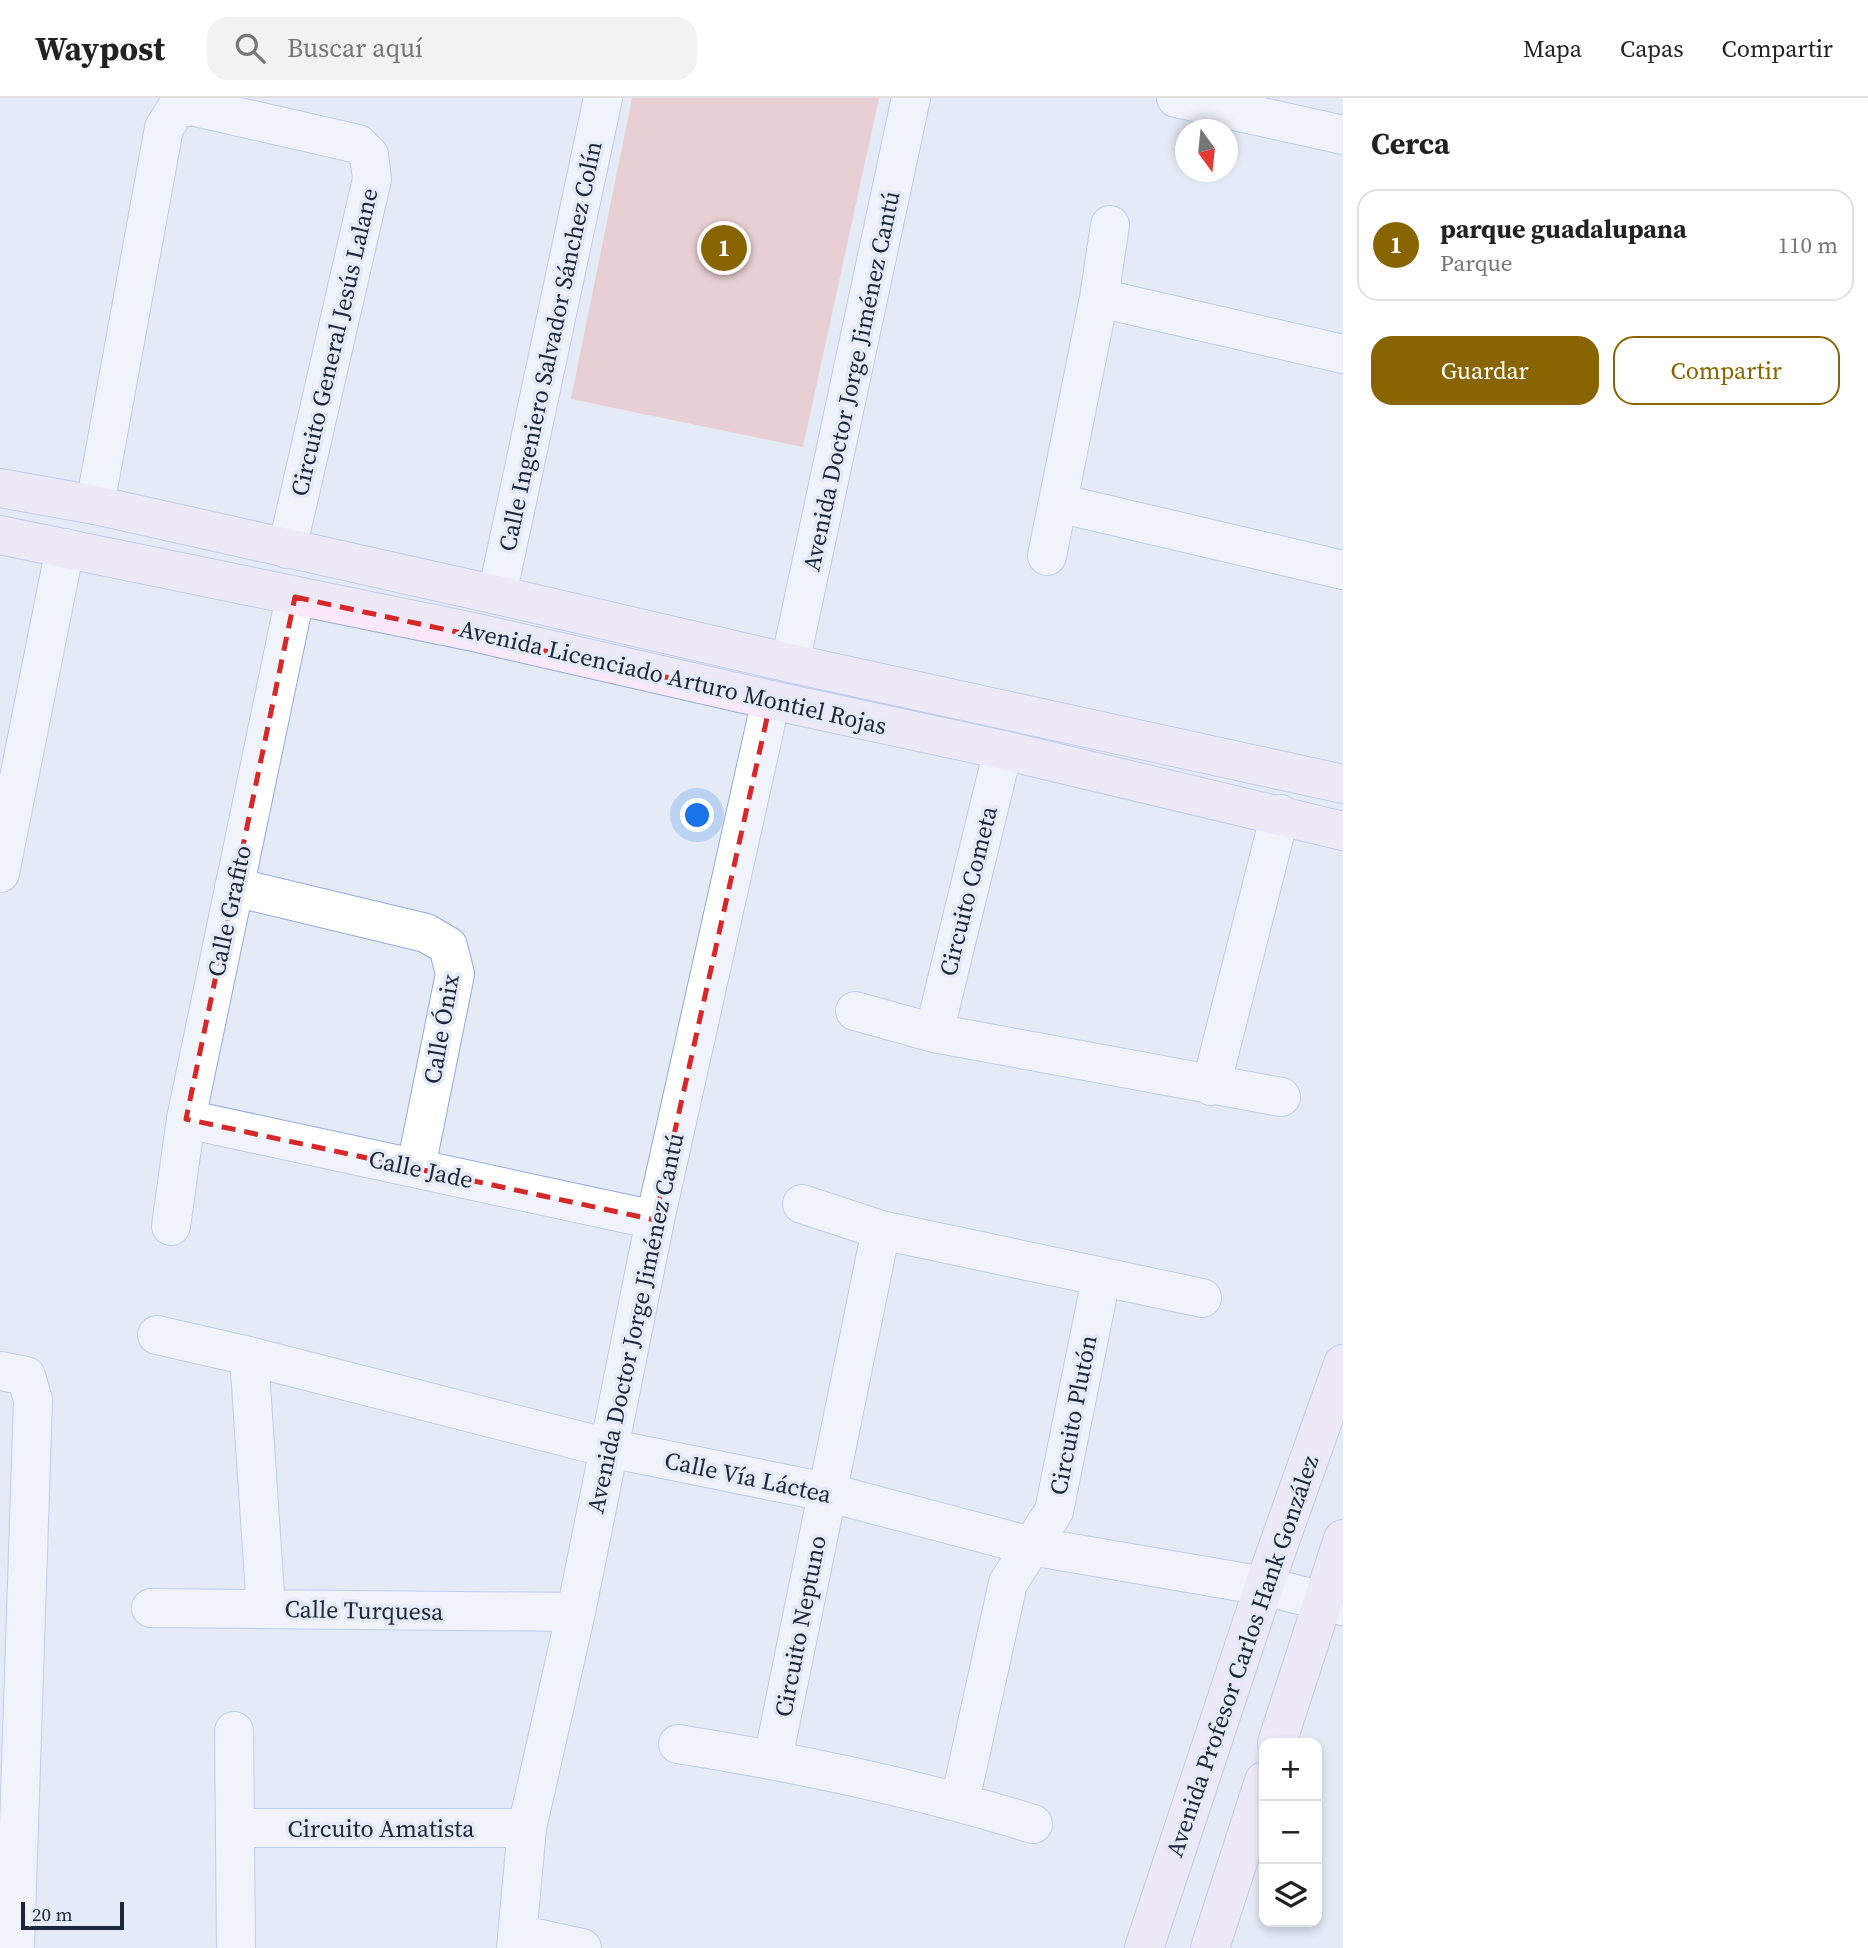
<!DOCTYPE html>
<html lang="es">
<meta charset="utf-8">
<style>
body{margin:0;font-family:"Source Serif 4",serif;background:#f2f2f2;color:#222}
.controls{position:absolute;right:21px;bottom:21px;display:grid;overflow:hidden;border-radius:14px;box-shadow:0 4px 10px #0003}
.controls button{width:63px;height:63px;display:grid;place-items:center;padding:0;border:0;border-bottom:2px solid #e0e0e0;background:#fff;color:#222;font:35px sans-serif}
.compass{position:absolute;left:1175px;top:21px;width:63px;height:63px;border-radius:50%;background:#fff;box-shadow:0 4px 10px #0003;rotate:165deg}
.scale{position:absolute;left:21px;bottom:18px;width:103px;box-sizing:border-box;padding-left:7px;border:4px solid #1c263c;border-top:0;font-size:19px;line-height:24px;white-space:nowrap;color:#1c263c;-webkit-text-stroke:5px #e4eaf6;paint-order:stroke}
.you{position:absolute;left:698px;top:718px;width:24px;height:24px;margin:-18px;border:5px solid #fff;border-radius:50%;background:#1a73e8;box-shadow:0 0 0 10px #1a73e833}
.badge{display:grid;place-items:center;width:46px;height:46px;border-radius:50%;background:#886501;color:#fff;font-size:23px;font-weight:700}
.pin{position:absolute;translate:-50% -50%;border:4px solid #fff;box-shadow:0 2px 7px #0006}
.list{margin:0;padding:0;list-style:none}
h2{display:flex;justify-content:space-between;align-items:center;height:91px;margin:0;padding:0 28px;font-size:30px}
h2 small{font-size:23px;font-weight:400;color:#767676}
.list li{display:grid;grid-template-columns:46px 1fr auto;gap:21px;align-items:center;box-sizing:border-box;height:112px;margin:0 14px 14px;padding:0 14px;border:2px solid #e0e0e0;border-radius:21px}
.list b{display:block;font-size:26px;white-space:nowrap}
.list p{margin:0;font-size:23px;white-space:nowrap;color:#767676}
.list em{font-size:23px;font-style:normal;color:#767676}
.actions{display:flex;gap:14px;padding:21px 28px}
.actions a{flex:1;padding:16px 0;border:2px solid #886501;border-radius:21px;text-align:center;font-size:24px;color:#886501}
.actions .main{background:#886501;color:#fff}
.icon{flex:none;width:38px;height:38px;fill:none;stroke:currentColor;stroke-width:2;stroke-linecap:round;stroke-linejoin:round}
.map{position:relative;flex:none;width:1343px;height:1850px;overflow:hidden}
header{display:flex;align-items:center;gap:42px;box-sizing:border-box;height:98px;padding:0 35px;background:#fff;border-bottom:2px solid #e0e0e0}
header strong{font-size:33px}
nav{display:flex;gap:38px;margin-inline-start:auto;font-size:24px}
.search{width:490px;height:63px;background:#f2f2f2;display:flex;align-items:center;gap:18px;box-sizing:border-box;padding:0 24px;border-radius:21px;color:#767676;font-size:26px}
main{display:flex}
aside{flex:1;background:#fff}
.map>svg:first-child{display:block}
</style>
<header>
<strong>Waypost</strong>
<div class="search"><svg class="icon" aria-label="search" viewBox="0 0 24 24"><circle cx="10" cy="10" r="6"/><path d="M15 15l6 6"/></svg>Buscar aquí</div>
<nav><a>Mapa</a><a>Capas</a><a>Compartir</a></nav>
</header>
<main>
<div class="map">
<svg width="1343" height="1850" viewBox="0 0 1343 1850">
<rect width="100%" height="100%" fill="#e4eaf6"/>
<path fill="#ecb0ab" d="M 632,0 L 879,0 L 803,349 L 571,301 Z"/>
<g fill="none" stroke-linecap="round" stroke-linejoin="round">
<defs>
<path id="minor" d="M 1176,0 L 1343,37
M 1099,200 L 1343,256
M 1058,405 L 1343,472
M 95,407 L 164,30 L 176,11 L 191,8 L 358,46 L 369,57 L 372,81 L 287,451
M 1047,458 L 1099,200 L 1110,127
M 497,497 L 603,0
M 790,565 L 911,0
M 0,775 L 65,450
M 234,789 L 426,835 L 448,848 L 455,876 L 416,1069
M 855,913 L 934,935 L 1281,999
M 934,935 L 1003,652
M 1211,988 L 1280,716
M 186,1021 L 655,1122
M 802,1106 L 881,1132 L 1202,1200
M 171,1128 L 186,1021 L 295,499
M 157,1237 L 249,1258 L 608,1350 L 826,1394 L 1031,1448 L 1264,1488 L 1343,1508
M 249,1258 L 266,1511
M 0,1273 L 26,1278 L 33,1302 L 15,1850
M 151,1510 L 576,1514
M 234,1633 L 236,1850
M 678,1646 C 798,1665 917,1690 1033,1726
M 773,1661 L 881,1132
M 960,1703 L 1008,1485 L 1054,1413 L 1101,1181
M 235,1730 L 527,1730
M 518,1836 L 582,1850
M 516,1850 L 527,1730 L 576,1514 L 655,1122 L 771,602"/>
<path id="secondary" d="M 0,390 L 95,407 L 497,497 L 790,565 L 1343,686
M 0,437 L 473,534 L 771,602 L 1003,652 L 1343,733
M 1277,1645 L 1343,1441
M 1144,1850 L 1264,1488 L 1343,1266
M 1210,1850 L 1264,1683"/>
</defs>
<use href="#minor" stroke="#91abe3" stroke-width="40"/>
<use href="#secondary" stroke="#91abe3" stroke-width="40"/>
<use href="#minor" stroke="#fff" stroke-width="38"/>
<use href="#secondary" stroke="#f8e8f9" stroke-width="38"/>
</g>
<path d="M0 0H1343V1850H0ZM 295,499 L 771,602 L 655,1122 L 186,1021 Z" fill="#e4eaf6" fill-opacity=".55" fill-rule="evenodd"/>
<path fill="none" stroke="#d62828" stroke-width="5" stroke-dasharray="14 9" stroke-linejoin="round" d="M 295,499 L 771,602 L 655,1122 L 186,1021 Z"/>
<g text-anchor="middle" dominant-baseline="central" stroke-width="7" stroke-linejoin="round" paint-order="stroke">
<g font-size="24" fill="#1c263c" stroke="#e4eaf6">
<text transform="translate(334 244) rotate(-77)">Circuito General Jesús Lalane</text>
<text transform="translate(550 248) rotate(-78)">Calle Ingeniero Salvador Sánchez Colín</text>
<text transform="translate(851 283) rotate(-78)">Avenida Doctor Jorge Jiménez Cantú</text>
<text transform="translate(673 579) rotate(13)">Avenida Licenciado Arturo Montiel Rojas</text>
<text transform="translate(968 793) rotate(-76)">Circuito Cometa</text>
<text transform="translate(229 813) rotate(-78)">Calle Grafito</text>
<text transform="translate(441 931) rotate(-80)">Calle Ónix</text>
<text transform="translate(421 1071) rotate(12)">Calle Jade</text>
<text transform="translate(635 1225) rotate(-78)">Avenida Doctor Jorge Jiménez Cantú</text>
<text transform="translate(1073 1317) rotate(-79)">Circuito Plutón</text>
<text transform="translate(748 1379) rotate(12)">Calle Vía Láctea</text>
<text transform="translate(364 1512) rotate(1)">Calle Turquesa</text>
<text transform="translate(800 1528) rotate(-79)">Circuito Neptuno</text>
<text transform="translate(1242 1558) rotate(-71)">Avenida Profesor Carlos Hank González</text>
<text x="381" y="1730">Circuito Amatista</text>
</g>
</g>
</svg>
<div class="controls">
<button>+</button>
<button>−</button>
<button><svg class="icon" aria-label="layers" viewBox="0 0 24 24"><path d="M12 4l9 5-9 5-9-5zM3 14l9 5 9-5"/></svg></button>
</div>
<svg class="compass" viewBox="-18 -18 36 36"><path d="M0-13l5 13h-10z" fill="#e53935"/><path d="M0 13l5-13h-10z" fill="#767676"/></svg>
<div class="scale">20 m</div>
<div class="you"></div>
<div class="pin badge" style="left:724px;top:150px">1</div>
</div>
<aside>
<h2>Cerca<small></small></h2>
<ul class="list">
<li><span class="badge">1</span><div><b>parque guadalupana</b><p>Parque</p></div><em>110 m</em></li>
</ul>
<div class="actions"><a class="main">Guardar</a><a>Compartir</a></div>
</aside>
</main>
